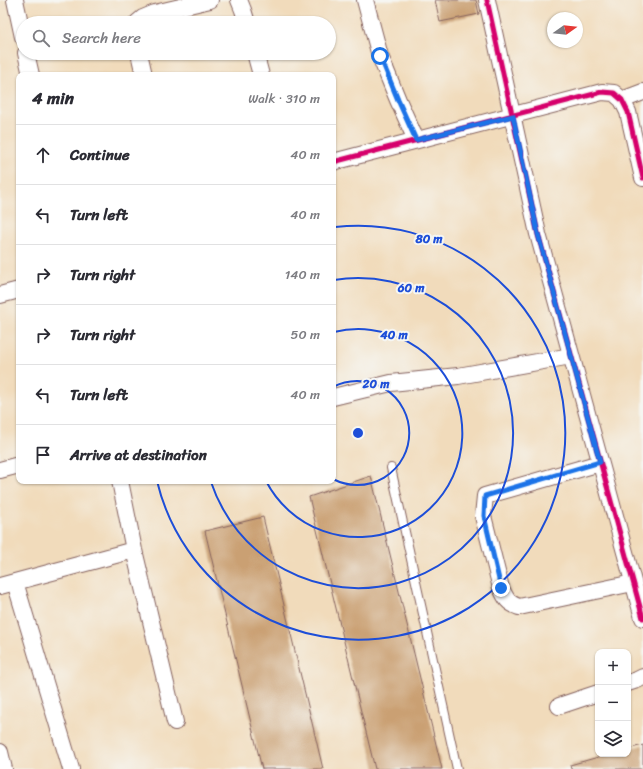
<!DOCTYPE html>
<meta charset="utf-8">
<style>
body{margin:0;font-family:Sriracha,sans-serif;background:#f2f2f3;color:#2b2b33}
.controls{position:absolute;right:12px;bottom:12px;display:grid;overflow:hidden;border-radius:8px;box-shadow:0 1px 3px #0004}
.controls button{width:36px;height:36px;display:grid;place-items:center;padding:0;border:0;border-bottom:1px solid #e1e1e2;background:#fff;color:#2b2b33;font:20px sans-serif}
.compass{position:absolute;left:547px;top:12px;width:36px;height:36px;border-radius:50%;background:#fff;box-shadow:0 1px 3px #0004;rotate:75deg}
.stop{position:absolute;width:12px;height:12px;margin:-9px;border:3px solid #1a73e8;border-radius:50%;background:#fff}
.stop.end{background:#1a73e8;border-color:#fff;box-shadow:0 1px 4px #0008}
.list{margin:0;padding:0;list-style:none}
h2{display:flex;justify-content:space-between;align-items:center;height:52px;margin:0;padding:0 16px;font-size:17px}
h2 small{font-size:13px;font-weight:400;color:#7c7c81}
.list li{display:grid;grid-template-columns:26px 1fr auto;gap:12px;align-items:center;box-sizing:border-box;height:60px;padding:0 16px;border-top:1px solid #e1e1e2}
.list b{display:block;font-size:15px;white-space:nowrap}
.list em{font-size:13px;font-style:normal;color:#7c7c81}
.icon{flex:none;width:22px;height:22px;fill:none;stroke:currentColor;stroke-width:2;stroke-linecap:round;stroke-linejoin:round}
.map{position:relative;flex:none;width:643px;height:769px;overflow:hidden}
.search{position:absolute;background:#fff;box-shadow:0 1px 3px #0004;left:16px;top:16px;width:320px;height:44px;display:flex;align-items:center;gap:10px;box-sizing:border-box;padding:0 14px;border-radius:22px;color:#7c7c81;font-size:15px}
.panel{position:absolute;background:#fff;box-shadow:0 1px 3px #0004;left:16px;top:72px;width:320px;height:412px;border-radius:8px}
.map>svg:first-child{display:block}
</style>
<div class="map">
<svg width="643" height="769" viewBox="0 0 643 769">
<rect width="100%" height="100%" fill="#f6f6f2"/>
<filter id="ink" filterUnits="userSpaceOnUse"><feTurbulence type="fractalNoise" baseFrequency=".025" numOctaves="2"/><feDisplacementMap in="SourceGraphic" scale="8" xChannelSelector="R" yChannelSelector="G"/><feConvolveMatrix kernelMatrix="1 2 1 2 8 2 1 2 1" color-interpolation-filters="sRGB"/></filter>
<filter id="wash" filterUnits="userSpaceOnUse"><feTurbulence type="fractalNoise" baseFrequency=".012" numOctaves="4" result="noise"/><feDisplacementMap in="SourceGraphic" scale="16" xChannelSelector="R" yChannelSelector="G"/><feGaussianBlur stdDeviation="0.9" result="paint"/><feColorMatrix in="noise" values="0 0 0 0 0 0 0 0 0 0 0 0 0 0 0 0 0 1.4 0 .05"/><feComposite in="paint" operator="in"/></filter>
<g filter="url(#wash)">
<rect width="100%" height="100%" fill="#f1dbbb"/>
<g id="blocks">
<path fill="#caa073" d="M 435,0 L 476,0 L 479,14 L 440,22 Z
M 371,476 L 442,769 L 375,769 L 309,497 Z
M 263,517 L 323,769 L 262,769 L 205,531 Z
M 643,745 L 643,769 L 571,769 L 570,765 L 609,754 L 628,754 L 628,749 Z"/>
</g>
</g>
<g filter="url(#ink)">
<use href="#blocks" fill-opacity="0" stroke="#84615d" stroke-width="1"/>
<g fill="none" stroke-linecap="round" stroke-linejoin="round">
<defs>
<path id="lane" d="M 391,468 L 457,769"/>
<path id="street" d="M 15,0 L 23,37
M 239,0 L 243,10 L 247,23
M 365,0 L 380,56 L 398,100 L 416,140
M 487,0 L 525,174 L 538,234 L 643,618
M 137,23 L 143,18 L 155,13 L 210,0
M 26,53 L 31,75
M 139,53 L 144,75
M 255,53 L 261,75
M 622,100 L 643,92
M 333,162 C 422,138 512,116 602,92 L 614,93 L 622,100 L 628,112 L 643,178
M 0,295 L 19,290
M 333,397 L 391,383 L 458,376 L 571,356
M 600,463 L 485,496 L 483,516 L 501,588 C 506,599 508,603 519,607 L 633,583
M 0,470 L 19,465
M 120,481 L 134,550 L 175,722
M 15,582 L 71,769
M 0,586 L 134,550
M 628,683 L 637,680 L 643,677
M 559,706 L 598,693
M 0,752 L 4,769"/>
</defs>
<use href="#lane" stroke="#84615d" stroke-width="10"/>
<use href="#street" stroke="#84615d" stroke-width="18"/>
<use href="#lane" stroke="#fff" stroke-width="8"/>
<use href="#street" stroke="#fff" stroke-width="16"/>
<defs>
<path id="cycleway" d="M 487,0 L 525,174 L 538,234 L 643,618
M 333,162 C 422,138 512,116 602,92 L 614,93 L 622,100 L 628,112 L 643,178"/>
</defs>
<use href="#cycleway" stroke="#f6f6f2" stroke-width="8"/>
<use href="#cycleway" stroke="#d6006c" stroke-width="5"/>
</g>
</g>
<g fill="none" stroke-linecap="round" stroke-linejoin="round" filter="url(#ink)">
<path stroke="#1a73e8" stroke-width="5" d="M 380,56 L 398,100 L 416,140 L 513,116 L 538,234 L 600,462 L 485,496 L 484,516 L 501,588"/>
</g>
<g fill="none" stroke="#1d4ed8" stroke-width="2">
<path d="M333 387A52 52 0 1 1 333 479"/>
<path d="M334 332A104 104 0 1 1 266 481"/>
<path d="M334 280A155 155 0 1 1 211 482"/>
<path d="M335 227A207 207 0 1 1 157 481"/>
</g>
<circle cx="358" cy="433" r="6" fill="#1d4ed8" stroke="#f6f6f2" stroke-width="2"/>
<g font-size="12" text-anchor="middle" font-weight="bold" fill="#1d4ed8" stroke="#f6f6f2" stroke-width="4" stroke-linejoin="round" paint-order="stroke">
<text x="429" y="243">80 m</text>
<text x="411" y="292">60 m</text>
<text x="394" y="339">40 m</text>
<text x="376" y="388">20 m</text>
</g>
</svg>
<div class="controls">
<button>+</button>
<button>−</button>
<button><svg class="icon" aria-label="layers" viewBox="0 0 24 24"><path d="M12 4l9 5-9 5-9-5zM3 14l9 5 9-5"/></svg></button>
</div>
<svg class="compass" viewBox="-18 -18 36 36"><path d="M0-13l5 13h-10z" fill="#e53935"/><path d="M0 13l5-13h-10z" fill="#7c7c81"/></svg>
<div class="stop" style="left:380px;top:56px"></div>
<div class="stop end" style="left:501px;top:588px"></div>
<div class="search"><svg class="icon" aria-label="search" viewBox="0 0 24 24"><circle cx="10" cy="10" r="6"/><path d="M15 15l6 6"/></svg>Search here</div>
<section class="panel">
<h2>4 min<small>Walk · 310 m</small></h2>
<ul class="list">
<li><svg class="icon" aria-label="ahead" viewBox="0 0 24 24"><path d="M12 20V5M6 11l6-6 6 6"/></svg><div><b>Continue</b></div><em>40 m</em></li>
<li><svg class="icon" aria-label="left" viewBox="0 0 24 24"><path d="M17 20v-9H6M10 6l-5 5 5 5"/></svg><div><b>Turn left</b></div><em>40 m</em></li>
<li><svg class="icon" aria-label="right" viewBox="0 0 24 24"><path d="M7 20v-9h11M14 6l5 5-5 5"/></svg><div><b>Turn right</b></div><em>140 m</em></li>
<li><svg class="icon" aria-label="right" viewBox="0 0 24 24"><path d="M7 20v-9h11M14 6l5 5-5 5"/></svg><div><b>Turn right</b></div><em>50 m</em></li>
<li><svg class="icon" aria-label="left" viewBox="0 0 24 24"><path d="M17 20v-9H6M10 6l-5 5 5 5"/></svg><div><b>Turn left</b></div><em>40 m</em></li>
<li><svg class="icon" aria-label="arrive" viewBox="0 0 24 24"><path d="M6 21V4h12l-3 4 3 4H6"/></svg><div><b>Arrive at destination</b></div></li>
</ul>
</section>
</div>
